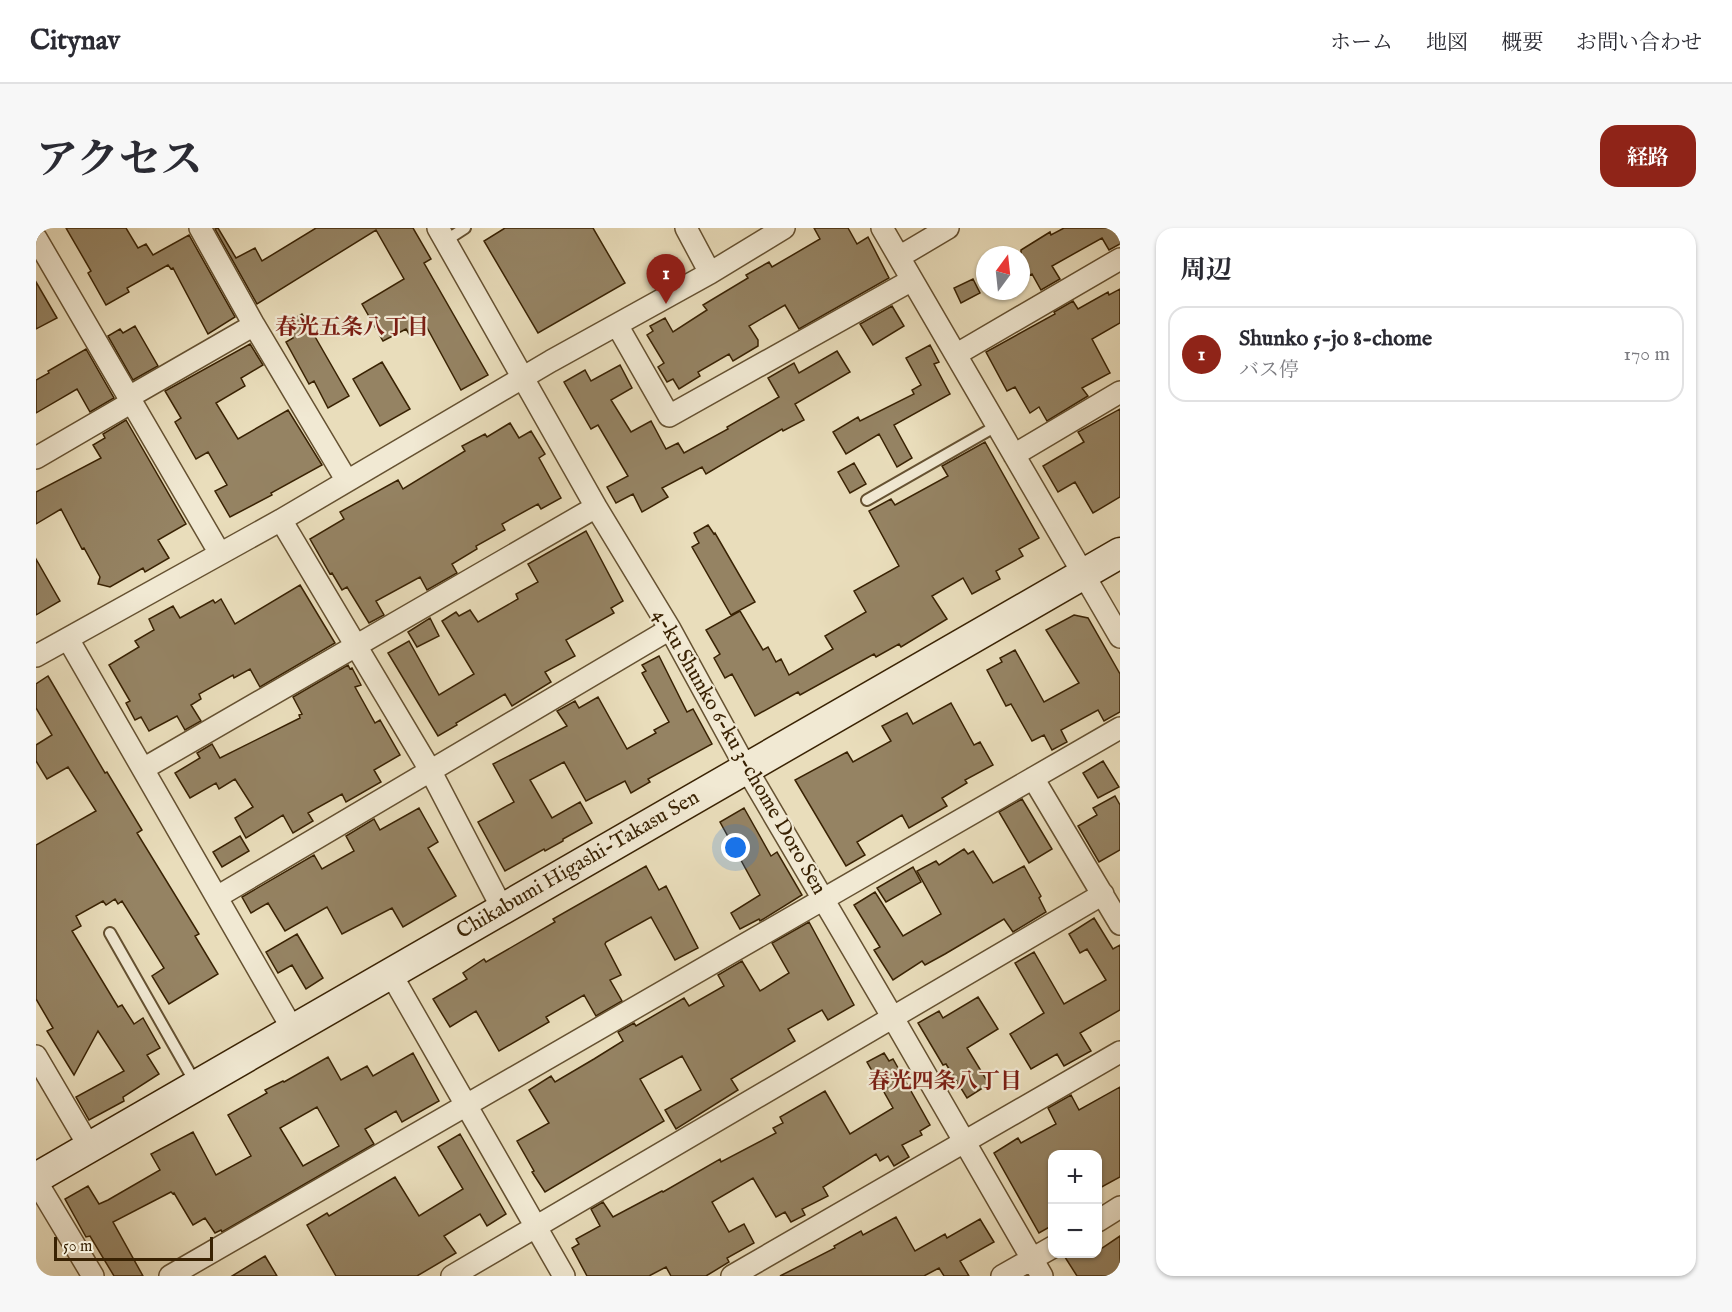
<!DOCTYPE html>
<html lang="ja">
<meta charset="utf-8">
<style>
body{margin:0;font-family:"IM FELL English","Noto Serif JP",serif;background:#f7f7f7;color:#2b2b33}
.controls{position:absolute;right:18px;bottom:18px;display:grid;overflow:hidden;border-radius:12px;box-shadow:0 2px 4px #0004}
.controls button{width:54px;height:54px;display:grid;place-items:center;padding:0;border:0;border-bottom:2px solid #e1e1e2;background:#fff;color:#2b2b33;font:30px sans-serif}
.compass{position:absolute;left:940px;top:18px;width:54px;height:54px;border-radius:50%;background:#fff;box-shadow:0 2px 4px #0004;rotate:15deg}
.scale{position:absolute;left:18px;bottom:15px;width:159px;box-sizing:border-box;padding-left:6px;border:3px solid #392203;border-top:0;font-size:16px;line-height:21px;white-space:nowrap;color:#392203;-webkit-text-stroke:4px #f1e9d3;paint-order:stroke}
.you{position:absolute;left:700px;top:620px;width:21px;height:21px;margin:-15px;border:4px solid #fff;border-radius:50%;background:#1a73e8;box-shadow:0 0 0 9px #1a73e833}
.badge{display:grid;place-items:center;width:39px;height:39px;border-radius:50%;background:#8f2418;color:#fff;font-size:20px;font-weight:700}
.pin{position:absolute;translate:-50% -50px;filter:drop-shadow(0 2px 3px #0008)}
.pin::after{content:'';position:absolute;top:32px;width:21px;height:18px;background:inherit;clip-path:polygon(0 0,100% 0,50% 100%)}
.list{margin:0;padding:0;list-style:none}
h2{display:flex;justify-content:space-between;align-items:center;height:78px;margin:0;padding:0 24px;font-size:26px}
h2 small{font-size:20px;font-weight:400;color:#7c7c81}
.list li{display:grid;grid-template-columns:39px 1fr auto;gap:18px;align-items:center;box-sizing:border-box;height:96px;margin:0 12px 12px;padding:0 12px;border:2px solid #e1e1e2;border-radius:18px}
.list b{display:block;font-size:22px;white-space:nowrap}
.list p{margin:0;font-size:20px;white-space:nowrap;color:#7c7c81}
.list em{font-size:20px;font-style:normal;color:#7c7c81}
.map{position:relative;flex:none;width:1084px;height:1048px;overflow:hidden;border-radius:18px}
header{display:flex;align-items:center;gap:36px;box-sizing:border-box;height:84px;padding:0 30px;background:#fff;border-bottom:2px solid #e1e1e2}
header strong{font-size:28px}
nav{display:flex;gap:33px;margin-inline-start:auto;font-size:21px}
.intro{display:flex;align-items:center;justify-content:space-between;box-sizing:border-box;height:144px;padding:0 36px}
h1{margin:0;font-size:42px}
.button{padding:15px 27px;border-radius:18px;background:#8f2418;color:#fff;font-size:21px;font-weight:700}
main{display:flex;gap:36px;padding:0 36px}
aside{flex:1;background:#fff;border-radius:18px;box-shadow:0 2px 4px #0004}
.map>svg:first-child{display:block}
</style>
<header>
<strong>Citynav</strong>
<nav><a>ホーム</a><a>地図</a><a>概要</a><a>お問い合わせ</a></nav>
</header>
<div class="intro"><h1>アクセス</h1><a class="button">経路</a></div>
<main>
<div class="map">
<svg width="1084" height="1048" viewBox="0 0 1084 1048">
<rect width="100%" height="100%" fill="#e9ddbb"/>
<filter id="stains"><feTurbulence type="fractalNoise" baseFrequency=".00333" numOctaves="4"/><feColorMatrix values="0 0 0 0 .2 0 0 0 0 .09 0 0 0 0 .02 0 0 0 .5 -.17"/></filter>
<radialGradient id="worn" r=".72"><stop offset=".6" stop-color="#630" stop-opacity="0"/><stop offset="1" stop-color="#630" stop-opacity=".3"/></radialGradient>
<path fill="#958363" stroke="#392203" stroke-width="1.5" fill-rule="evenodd" d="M 30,0 L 90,0 L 102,20 L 110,16 L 117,27 L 153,7 L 199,89 L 172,106 L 137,40 L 135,41 L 132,37 L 91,60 L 93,64 L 70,77 L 52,45 L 55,43 Z
M 182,0 L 200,30 L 219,20 L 226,33 L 280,0 L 377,0 L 395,31 L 388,35 L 452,147 L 425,162 L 389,96 L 373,106 L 370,101 L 347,113 L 326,76 L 368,51 L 340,2 L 221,76 L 179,1 Z
M 469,0 L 557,0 L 589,55 L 502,105 L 448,13 Z
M 778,0 L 812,0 L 821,16 L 832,9 L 853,50 L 763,101 L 749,77 L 713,98 L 722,112 L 722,118 L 697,133 L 693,126 L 662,144 L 664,148 L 643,161 L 637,151 L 631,154 L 622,139 L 628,135 L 611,107 L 617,103 L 614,98 L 629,90 L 637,104 L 671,82 L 667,77 L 712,50 L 710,47 L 733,34 L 736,39 L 784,11 Z
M 1028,0 L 1084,0 L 1084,16 L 1073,22 L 1066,10 L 1016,38 L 1024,51 L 1005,62 L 996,46 L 985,52 L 985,22 L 1014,4 L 1015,7 Z
M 937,51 L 944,65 L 925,75 L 918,60 Z
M 0,54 L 21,90 L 0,101 Z
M 1084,61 L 1084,95 L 1056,111 L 1074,145 L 1046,160 L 1052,168 L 1011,193 L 1003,179 L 994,185 L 979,159 L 971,163 L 950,124 L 1019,86 L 1018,84 L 1037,73 L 1042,81 L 1072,64 L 1073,67 Z
M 856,78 L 868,98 L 837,117 L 824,96 Z
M 266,86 L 313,168 L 292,180 L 278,153 L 273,156 L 250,114 L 257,110 L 249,96 Z
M 99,98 L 122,138 L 97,152 L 72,108 L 84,101 L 87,105 Z
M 214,116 L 227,137 L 205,150 L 209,158 L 180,175 L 202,211 L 252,182 L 286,237 L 235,265 L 236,267 L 194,289 L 179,263 L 191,257 L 172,224 L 160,231 L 139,194 L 145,190 L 129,163 Z
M 894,117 L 903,134 L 898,136 L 914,166 L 858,197 L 876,230 L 861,239 L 843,206 L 810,226 L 797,204 L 822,189 L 824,193 L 878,166 L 876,162 L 885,157 L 870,130 Z
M 50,121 L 78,170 L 54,184 L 41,161 L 0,185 L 0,152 L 13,145 L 12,143 Z
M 801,123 L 814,144 L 759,176 L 768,192 L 747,203 L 746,201 L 670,246 L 666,239 L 626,260 L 632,269 L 606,284 L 597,266 L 580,275 L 571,259 L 592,248 L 562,197 L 555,201 L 528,154 L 549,142 L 555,153 L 584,137 L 596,160 L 575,172 L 595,204 L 615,193 L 630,221 L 642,215 L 648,225 L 692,201 L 691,199 L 743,169 L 732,150 L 758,135 L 763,145 Z
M 346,134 L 374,181 L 344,198 L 317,151 Z
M 1084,181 L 1084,269 L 1057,285 L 1039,254 L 1022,264 L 1007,238 L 1048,214 L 1042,204 Z
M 90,192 L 150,296 L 122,312 L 133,330 L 109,344 L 107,340 L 74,359 L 62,356 L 64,349 L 48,320 L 46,321 L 25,281 L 0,296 L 0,264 L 65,230 L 57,217 L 69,210 L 67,206 Z
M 474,195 L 483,210 L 495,203 L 509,226 L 503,230 L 525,270 L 505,281 L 502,276 L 466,296 L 469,302 L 440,318 L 441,321 L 416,336 L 421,345 L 391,362 L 384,349 L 340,373 L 348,387 L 333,395 L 311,359 L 306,362 L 296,345 L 294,346 L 274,311 L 308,291 L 304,284 L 362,252 L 367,261 L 429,223 L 426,218 L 449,206 L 451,209 Z
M 949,214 L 1003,310 L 983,321 L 987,328 L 960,343 L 964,351 L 936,366 L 927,350 L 896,368 L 911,391 L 865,419 L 863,416 L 840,429 L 838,426 L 764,467 L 762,464 L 719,488 L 696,446 L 689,450 L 678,430 L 684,426 L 670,402 L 704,383 L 727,422 L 732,419 L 740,434 L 745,431 L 753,447 L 797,421 L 789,408 L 830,384 L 818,363 L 863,338 L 833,283 L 855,271 L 859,277 L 912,248 L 906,238 Z
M 818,235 L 830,256 L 814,265 L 802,244 Z
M 672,297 L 678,306 L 679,305 L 719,374 L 695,387 L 656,319 L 663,315 L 658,305 Z
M 550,303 L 587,373 L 575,380 L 578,385 L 530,412 L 539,428 L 509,444 L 515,454 L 476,478 L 469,466 L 420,495 L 421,497 L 402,508 L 352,425 L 373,413 L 403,467 L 438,446 L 406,393 L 420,384 L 423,388 L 434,382 L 442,394 L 482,371 L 480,366 L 502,354 L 492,336 Z
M 0,331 L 24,373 L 0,387 Z
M 264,357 L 299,415 L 224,459 L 214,441 L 198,450 L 197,447 L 163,466 L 165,471 L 155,477 L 165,493 L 149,502 L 141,488 L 113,503 L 105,489 L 99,492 L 90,475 L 94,473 L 73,437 L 103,419 L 99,413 L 118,402 L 113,391 L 137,378 L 144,390 L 177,372 L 179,375 L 185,371 L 199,396 Z
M 1038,387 L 1052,390 L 1084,446 L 1084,484 L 1068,493 L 1062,482 L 1025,502 L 1031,514 L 1016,522 L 1008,507 L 996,513 L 975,476 L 970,478 L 951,442 L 966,434 L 964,430 L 979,422 L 1008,474 L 1043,455 L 1010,402 Z
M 394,390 L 403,408 L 381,419 L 372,404 Z
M 623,428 L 651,484 L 657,481 L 676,516 L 612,551 L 614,554 L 595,565 L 589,553 L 550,573 L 528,534 L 494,552 L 516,590 L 544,574 L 556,595 L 527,611 L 527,613 L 509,623 L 508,621 L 469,643 L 442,594 L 478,574 L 457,536 L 531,498 L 521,483 L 539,473 L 543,480 L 562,469 L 591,521 L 620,505 L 618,502 L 633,494 L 606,445 L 610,443 L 606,437 Z
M 312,437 L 314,441 L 316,440 L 325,457 L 319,459 L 339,495 L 344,492 L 364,527 L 338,542 L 345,554 L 310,574 L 306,566 L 272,585 L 277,593 L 257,605 L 247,587 L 210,610 L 199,590 L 217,579 L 199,551 L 183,561 L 180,555 L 154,570 L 139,545 L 164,530 L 161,525 L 176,516 L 184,530 L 264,490 L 263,487 L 266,486 L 257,469 Z
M 12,448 L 69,545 L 71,544 L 106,602 L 101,605 L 163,706 L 159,708 L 182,746 L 133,776 L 116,748 L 128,740 L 86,673 L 82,676 L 79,671 L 70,677 L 67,673 L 40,688 L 45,698 L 36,703 L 82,779 L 86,777 L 98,796 L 107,790 L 124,820 L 111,827 L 123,846 L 87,869 L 88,873 L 53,892 L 40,869 L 88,843 L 62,803 L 38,847 L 11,803 L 17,800 L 0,771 L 0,617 L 60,583 L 32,539 L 11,551 L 0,533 L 0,517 L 16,507 L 0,480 L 0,456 Z
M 915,475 L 938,517 L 944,514 L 957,537 L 929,552 L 931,555 L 906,570 L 911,578 L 873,600 L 866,587 L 821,614 L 829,627 L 810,638 L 759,552 L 811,524 L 817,534 L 855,513 L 846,498 L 871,485 L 877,496 Z
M 1067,533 L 1083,559 L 1062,570 L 1047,545 Z
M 1079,568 L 1084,577 L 1084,622 L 1063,634 L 1042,598 L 1061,587 L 1057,580 Z
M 986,571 L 1016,621 L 993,635 L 963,584 Z
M 383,580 L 402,614 L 392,620 L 420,668 L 367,699 L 356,680 L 306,706 L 291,679 L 249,703 L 232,675 L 215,685 L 206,669 L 278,627 L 286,641 L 318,623 L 310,608 L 338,591 L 344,602 Z
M 708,580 L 735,628 L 741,624 L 766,667 L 724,693 L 723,691 L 704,701 L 695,685 L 724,667 L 684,594 Z
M 204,608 L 213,623 L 186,639 L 177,624 Z
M 928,621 L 932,626 L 937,623 L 957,655 L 988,638 L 1005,668 L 1003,670 L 1010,684 L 977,704 L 968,691 L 909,726 L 889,737 L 886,733 L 857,752 L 838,722 L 844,719 L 818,677 L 839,664 L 867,708 L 905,686 L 881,643 L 900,633 L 903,637 Z
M 610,638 L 623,662 L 630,658 L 662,720 L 639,732 L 615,689 L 570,714 L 569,716 L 585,747 L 574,752 L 586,773 L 560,788 L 548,767 L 510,789 L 513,794 L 463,823 L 440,783 L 414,799 L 397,771 L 431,751 L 427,745 L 448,731 L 450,734 L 519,694 L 517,691 Z
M 877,639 L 885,654 L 850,674 L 841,660 Z
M 1058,690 L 1077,721 L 1084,717 L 1084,782 L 1044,805 L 1055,823 L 1028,838 L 1021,826 L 995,841 L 974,806 L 1008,785 L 979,735 L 998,724 L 1028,776 L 1070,752 L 1051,721 L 1044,725 L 1033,706 Z
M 773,694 L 818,777 L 792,792 L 786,782 L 752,801 L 759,813 L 695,851 L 702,862 L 640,901 L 629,882 L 665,862 L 646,828 L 604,851 L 628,893 L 509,964 L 496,944 L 498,943 L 481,913 L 513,895 L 493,862 L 515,848 L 519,854 L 558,831 L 587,813 L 582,804 L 598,795 L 600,798 L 648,770 L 653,778 L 688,758 L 682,747 L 706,733 L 724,763 L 753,745 L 736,715 Z
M 261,706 L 287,750 L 270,761 L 256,737 L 242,745 L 230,724 Z
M 942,769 L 962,801 L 931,820 L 953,856 L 931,870 L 910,836 L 907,837 L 882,795 L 903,783 L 907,790 Z
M 377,825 L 403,873 L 366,894 L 360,883 L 329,901 L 338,916 L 186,1004 L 185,1002 L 179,1005 L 169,990 L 157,997 L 138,965 L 137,966 L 135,964 L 77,994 L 107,1048 L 78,1048 L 54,1008 L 50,1009 L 29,971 L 52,958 L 63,976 L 72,972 L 124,942 L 115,926 L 157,904 L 180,947 L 215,928 L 192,887 L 231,865 L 229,862 L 247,853 L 248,854 L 292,829 L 305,852 L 331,838 L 337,848 ZM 281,879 L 303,918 L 267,938 L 244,900 Z
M 848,825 L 853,833 L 857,831 L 894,897 L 884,903 L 886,907 L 866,917 L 873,929 L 858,938 L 852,928 L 844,933 L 840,926 L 787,959 L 792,968 L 766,981 L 769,987 L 755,994 L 749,984 L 740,989 L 717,950 L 676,974 L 693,1004 L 708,996 L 718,1015 L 691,1030 L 693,1034 L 670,1048 L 635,1048 L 630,1039 L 613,1048 L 551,1048 L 536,1020 L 543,1016 L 540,1011 L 564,998 L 555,981 L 567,974 L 577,989 L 626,963 L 627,964 L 684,931 L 685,934 L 740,905 L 737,900 L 747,895 L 744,889 L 789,863 L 814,906 L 857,880 L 831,834 Z
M 1084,859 L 1084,949 L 1062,961 L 1062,927 L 1017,927 L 1017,997 L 1003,1005 L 958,925 L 982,910 L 985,915 L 1020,896 L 1012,880 L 1035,867 L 1043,882 Z
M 424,906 L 470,986 L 451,998 L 444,986 L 408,1008 L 420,1025 L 381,1048 L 300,1048 L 271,997 L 291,985 L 293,988 L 359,949 L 383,988 L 427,961 L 402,919 Z
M 860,989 L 879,1023 L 909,1006 L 911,1010 L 944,991 L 958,1014 L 924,1033 L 933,1048 L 908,1048 L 903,1040 L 888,1048 L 744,1048 L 799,1020 L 798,1018 L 825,1003 L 827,1007 Z
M 1084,1008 L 1084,1048 L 1041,1048 L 1027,1026 L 1062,1026 L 1062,1023 Z
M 229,1028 L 241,1048 L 196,1048 Z"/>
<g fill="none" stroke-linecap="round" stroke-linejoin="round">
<defs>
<path id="lane" d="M 409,13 L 429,0
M 831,272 L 962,197
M 74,705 L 160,856"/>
<path id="street" d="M 164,0 L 218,97 L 311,253
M 402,0 L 560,279 L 634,401 L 710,540 L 857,790 L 1006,1048
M 650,0 L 674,45
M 846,0 L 1084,409
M 0,10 L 183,324
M 863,29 L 912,0
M 581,97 L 633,188 L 876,52
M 921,126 L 1084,31
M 93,169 L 218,97
M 978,227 L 1084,164
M 0,230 L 96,174
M 245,292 L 394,542 L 466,680
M 32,411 L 257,802
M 0,428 L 245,292 L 515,133 L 674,45 L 748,0
M 107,541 L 560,279
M 997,550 L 1084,696
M 181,669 L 634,401
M 355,746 L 528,1048
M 0,828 L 54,920
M 0,953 L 57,1048
M 1062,993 L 1084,979
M 134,1048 L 1084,500
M 416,1048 L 1067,666
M 696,1048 L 1084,824
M 966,1048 L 1017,1019"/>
<path id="secondary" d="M 0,950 L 1084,325"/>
</defs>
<use href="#lane" stroke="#655131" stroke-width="14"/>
<use href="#street" stroke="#655131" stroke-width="24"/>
<use href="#secondary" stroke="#392203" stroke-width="33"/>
<use href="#lane" stroke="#f1e9d3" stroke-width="10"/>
<use href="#street" stroke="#f1e9d3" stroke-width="21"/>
<use href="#secondary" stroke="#f1e9d3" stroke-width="30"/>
</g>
<g text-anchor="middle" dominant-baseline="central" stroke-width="4.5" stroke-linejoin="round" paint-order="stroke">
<g font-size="21" fill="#392203" stroke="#f1e9d3">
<text transform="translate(703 524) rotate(60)">4-ku Shunko 6-ku 3-chome Doro Sen</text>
<text transform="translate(542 637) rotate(-30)">Chikabumi Higashi-Takasu Sen</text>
</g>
<g font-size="22" font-weight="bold" fill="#7a1f14" stroke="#f1e9d3">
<text x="316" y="100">春光五条八丁目</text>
<text x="909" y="854">春光四条八丁目</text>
</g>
</g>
<rect width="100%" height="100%" filter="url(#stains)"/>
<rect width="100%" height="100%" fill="url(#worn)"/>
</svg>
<div class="controls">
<button>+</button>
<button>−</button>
</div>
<svg class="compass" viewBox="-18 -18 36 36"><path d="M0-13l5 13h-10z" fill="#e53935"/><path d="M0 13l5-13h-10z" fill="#7c7c81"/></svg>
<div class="scale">50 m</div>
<div class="you"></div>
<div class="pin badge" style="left:630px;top:76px">1</div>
</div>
<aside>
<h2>周辺<small></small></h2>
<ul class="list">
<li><span class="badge">1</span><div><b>Shunko 5-jo 8-chome</b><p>バス停</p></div><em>170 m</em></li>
</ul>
</aside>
</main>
